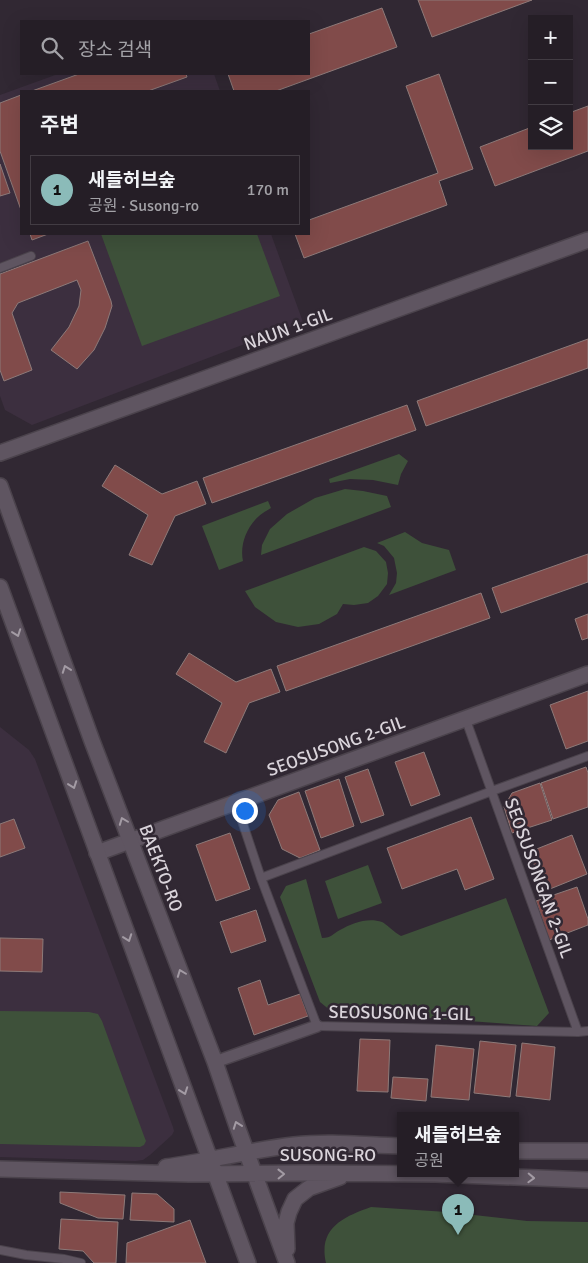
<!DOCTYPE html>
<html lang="ko">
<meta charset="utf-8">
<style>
body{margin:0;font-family:Signika,"Noto Sans KR",sans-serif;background:#2d272e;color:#f1f3f6}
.controls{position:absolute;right:15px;top:15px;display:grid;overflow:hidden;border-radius:0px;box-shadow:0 5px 20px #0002}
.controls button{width:45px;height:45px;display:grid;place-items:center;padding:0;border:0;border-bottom:1px solid #423c43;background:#251e26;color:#f1f3f6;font:25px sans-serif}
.you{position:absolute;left:244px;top:810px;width:18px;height:18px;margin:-12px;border:4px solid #fff;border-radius:50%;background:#1a73e8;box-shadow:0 0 0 8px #1a73e833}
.badge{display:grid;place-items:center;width:32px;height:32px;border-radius:50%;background:#8bbbb9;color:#111;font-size:16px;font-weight:700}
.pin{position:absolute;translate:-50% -41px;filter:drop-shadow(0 1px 2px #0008)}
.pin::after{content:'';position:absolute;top:26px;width:18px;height:15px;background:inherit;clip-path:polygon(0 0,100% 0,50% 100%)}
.popup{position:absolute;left:397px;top:1112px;width:122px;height:65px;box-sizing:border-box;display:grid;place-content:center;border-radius:0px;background:#251e26;filter:drop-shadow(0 1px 4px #0005);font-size:16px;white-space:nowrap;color:#a3a2a7}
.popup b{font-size:19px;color:#f1f3f6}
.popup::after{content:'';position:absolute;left:50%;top:100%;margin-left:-10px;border:10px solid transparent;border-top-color:#251e26}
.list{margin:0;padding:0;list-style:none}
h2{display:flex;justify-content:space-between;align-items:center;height:65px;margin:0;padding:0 20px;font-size:21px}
h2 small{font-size:16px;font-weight:400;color:#a3a2a7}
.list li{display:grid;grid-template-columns:32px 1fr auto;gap:15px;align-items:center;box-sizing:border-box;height:70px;margin:0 10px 10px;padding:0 10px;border:1px solid #423c43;border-radius:0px}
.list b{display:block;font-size:19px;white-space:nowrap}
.list p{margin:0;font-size:16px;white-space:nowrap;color:#a3a2a7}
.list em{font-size:16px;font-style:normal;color:#a3a2a7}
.icon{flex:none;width:28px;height:28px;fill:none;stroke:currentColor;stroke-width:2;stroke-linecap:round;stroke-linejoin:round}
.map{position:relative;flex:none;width:588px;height:1263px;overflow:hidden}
.search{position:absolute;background:#251e26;box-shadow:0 5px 20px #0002;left:20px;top:20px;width:290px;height:55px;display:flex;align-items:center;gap:12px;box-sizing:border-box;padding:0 18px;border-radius:0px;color:#a3a2a7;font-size:19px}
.panel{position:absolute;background:#251e26;box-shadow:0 5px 20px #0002;left:20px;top:90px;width:290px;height:145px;border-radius:0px}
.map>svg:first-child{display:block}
</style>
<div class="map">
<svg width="588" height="1263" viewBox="0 0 588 1263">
<rect width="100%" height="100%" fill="#312833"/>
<path fill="#3c2f3f" d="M 58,74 L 214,74 L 220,91 L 21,91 L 21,234 L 271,234 L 303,322 L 32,425 L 5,410 L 0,396 L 0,95 Z
M 0,727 L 29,750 L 35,759 L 173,1127 L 174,1131 L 172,1135 L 150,1155 L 143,1160 L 135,1161 L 0,1157 Z"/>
<path fill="#3e513a" d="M 101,234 L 257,234 L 280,296 L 142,346 Z
M 399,454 L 408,461 L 401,474 L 398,485 L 373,480 L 350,479 L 330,483 L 329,479 Z
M 345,489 L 363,491 L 387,496 L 391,507 L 261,555 L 262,545 L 270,529 L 287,514 L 315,498 Z
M 268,501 L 271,508 C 266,511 259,515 255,520 C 245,531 240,547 243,561 L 219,570 L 202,526 Z
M 405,532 L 422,543 L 449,550 L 456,570 L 389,595 L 396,583 L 397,573 L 394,558 L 384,546 L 377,543 Z
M 364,547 L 376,551 L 386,562 L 388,573 L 387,584 L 378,596 L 368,603 L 354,605 L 343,604 L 337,614 L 319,624 L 298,627 L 276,622 L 255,607 L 245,591 Z
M 368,865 L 382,903 L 338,919 L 325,881 Z
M 306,879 L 322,938 C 332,938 332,934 340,930 C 352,923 368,917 382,922 C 385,923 395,933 401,936 L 506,898 L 549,1013 L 537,1026 L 331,1011 L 320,1002 L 280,897 L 286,886 Z
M 0,1011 L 89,1012 L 98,1014 L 102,1021 L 144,1136 L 146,1141 L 144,1145 L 140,1147 L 0,1144 Z
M 371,1207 L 447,1212 L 527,1221 L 588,1222 L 588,1263 L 326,1263 C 318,1228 343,1217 371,1207 Z"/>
<path fill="#814b4a" stroke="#8d7a79" d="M 418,0 L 532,0 L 432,37 Z
M 382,8 L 397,47 L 276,91 L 234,91 L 228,74 L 309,74 L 309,34 Z
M 79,74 L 186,74 L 187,77 L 148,91 L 32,91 Z
M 439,74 L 473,169 L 439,181 L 447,205 L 304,258 L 295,234 L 309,234 L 309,220 L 438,173 L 406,86 Z
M 21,95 L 21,210 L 0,151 L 0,103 Z
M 588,106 L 588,151 L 495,186 L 480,147 L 532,127 L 532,146 L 569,146 L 569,113 Z
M 0,164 L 10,193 L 0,196 Z
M 30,234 L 48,234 L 32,240 Z
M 88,241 L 111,301 L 112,306 L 105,328 L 94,350 L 77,369 L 51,350 L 69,327 L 79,306 L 81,290 L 77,280 L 18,303 L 12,313 L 32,370 L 4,381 L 0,370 L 0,274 Z
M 588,339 L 588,368 L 426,426 L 417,401 Z
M 407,405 L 416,430 L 212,503 L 203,478 Z
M 115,465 L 162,494 L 197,481 L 206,504 L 175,516 L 152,565 L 129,555 L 148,515 L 102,486 Z
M 588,554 L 588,582 L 501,613 L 492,588 Z
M 481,593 L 490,618 L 286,691 L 277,666 Z
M 588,614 L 588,638 L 582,640 L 575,619 Z
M 189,653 L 236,682 L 271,669 L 280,692 L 249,703 L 226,753 L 204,742 L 222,703 L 176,674 Z
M 588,691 L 588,741 L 566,749 L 550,705 Z
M 424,752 L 440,795 L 411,806 L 395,762 Z
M 586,767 L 588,773 L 588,807 L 553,819 L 541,783 Z
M 368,769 L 384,815 L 361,823 L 345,777 Z
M 339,779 L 354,826 L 321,838 L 305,791 Z
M 540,783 L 552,820 L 512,833 L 504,807 L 512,793 Z
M 299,792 L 320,850 L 300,858 L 282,849 L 269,815 L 278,800 Z
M 471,817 L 494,879 L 465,890 L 457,869 L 402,889 L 387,848 Z
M 14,819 L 25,848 L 0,857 L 0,824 Z
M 230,833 L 250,889 L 216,901 L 196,845 Z
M 572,835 L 587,874 L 545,891 L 529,852 Z
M 577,887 L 588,919 L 588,925 L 549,940 L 536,901 Z
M 256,910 L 266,941 L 231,953 L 220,922 Z
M 0,938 L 43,939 L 42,972 L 0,971 Z
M 260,980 L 268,1005 L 300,994 L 308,1016 L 254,1035 L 238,988 Z
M 360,1039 L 390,1040 L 388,1092 L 357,1091 Z
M 480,1041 L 516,1045 L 510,1097 L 474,1093 Z
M 522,1043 L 555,1047 L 550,1100 L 516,1096 Z
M 436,1045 L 474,1049 L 469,1100 L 431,1097 Z
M 393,1077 L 428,1079 L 426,1101 L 391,1098 Z
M 60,1192 L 125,1195 L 123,1219 L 98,1218 L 60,1203 Z
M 132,1193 L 157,1194 L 174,1209 L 174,1222 L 130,1220 Z
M 61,1219 L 118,1222 L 116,1263 L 94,1263 L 83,1251 L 59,1249 Z
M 190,1220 L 206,1263 L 126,1263 L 127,1243 Z"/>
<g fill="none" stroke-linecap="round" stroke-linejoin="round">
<defs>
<path id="service" d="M 0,268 L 31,256
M 466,720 L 578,1032
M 240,815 L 261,878 L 317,1026 L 578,1032 L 588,1031
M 261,878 L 492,791 L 588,756
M 0,1250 L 26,1255 L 64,1259 L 81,1263"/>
<path id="pedestrian" d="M 215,1062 L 317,1026"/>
<path id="minor" d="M 0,453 L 588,240
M 97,853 C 260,792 425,735 588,674"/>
<path id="tertiary" d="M 0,486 L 92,741 L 215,1062 L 238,1129 L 287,1263
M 0,587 L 248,1263
M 516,1151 L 588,1151
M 166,1167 C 209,1161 251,1150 294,1145 C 329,1141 365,1145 400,1146
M 0,1169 L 189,1174 L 304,1173 L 435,1174 L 588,1180
M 287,1249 L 286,1223 L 289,1212 L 295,1199 L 309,1188 L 340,1177"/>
</defs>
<use href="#service" stroke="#4b434c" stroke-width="10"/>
<use href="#pedestrian" stroke="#4b434c" stroke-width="14"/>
<use href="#minor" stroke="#4b434c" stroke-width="18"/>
<use href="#tertiary" stroke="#4b434c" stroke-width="18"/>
<use href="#service" stroke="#5f5561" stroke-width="8"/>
<use href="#pedestrian" stroke="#5f5561" stroke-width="11"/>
<use href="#minor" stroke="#5f5561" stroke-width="15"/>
<use href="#tertiary" stroke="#5f5561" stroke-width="15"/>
</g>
<defs><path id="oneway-chevron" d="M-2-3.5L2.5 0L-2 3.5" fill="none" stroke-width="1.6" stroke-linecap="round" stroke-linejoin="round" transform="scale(1.25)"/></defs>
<g stroke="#a39ba4">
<use href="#oneway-chevron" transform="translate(17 633) rotate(70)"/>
<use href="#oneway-chevron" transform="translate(66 669) rotate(-110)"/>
<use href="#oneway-chevron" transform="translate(73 785) rotate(70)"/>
<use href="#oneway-chevron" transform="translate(123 821) rotate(-111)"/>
<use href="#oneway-chevron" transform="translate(128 938) rotate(70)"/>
<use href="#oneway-chevron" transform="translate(181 973) rotate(-111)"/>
<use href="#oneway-chevron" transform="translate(184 1091) rotate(70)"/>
<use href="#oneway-chevron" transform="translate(237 1125) rotate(-110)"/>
<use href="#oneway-chevron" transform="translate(281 1174) rotate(-1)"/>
<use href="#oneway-chevron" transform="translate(531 1178) rotate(2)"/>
</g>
<g text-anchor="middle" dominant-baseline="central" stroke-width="5" stroke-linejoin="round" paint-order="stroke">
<g font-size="18" fill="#dad4db" stroke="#312833">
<text transform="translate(288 329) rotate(-20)">NAUN 1-GIL</text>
<text transform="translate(336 746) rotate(-20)">SEOSUSONG 2-GIL</text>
<text transform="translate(161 868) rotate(69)">BAEKTO-RO</text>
<text transform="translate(539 878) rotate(70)">SEOSUSONGAN 2-GIL</text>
<text transform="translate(401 1013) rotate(1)">SEOSUSONG 1-GIL</text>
<text x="328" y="1155">SUSONG-RO</text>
</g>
</g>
</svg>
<div class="controls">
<button>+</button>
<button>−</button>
<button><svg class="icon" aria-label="layers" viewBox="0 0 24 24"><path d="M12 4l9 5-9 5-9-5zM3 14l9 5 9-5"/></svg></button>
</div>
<div class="you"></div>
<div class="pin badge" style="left:458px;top:1235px">1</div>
<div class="popup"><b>새들허브숲</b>공원</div>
<div class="search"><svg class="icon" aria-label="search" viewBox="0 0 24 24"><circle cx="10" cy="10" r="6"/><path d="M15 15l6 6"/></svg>장소 검색</div>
<section class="panel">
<h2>주변<small></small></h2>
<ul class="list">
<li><span class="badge">1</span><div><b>새들허브숲</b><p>공원 · Susong-ro</p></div><em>170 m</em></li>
</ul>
</section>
</div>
